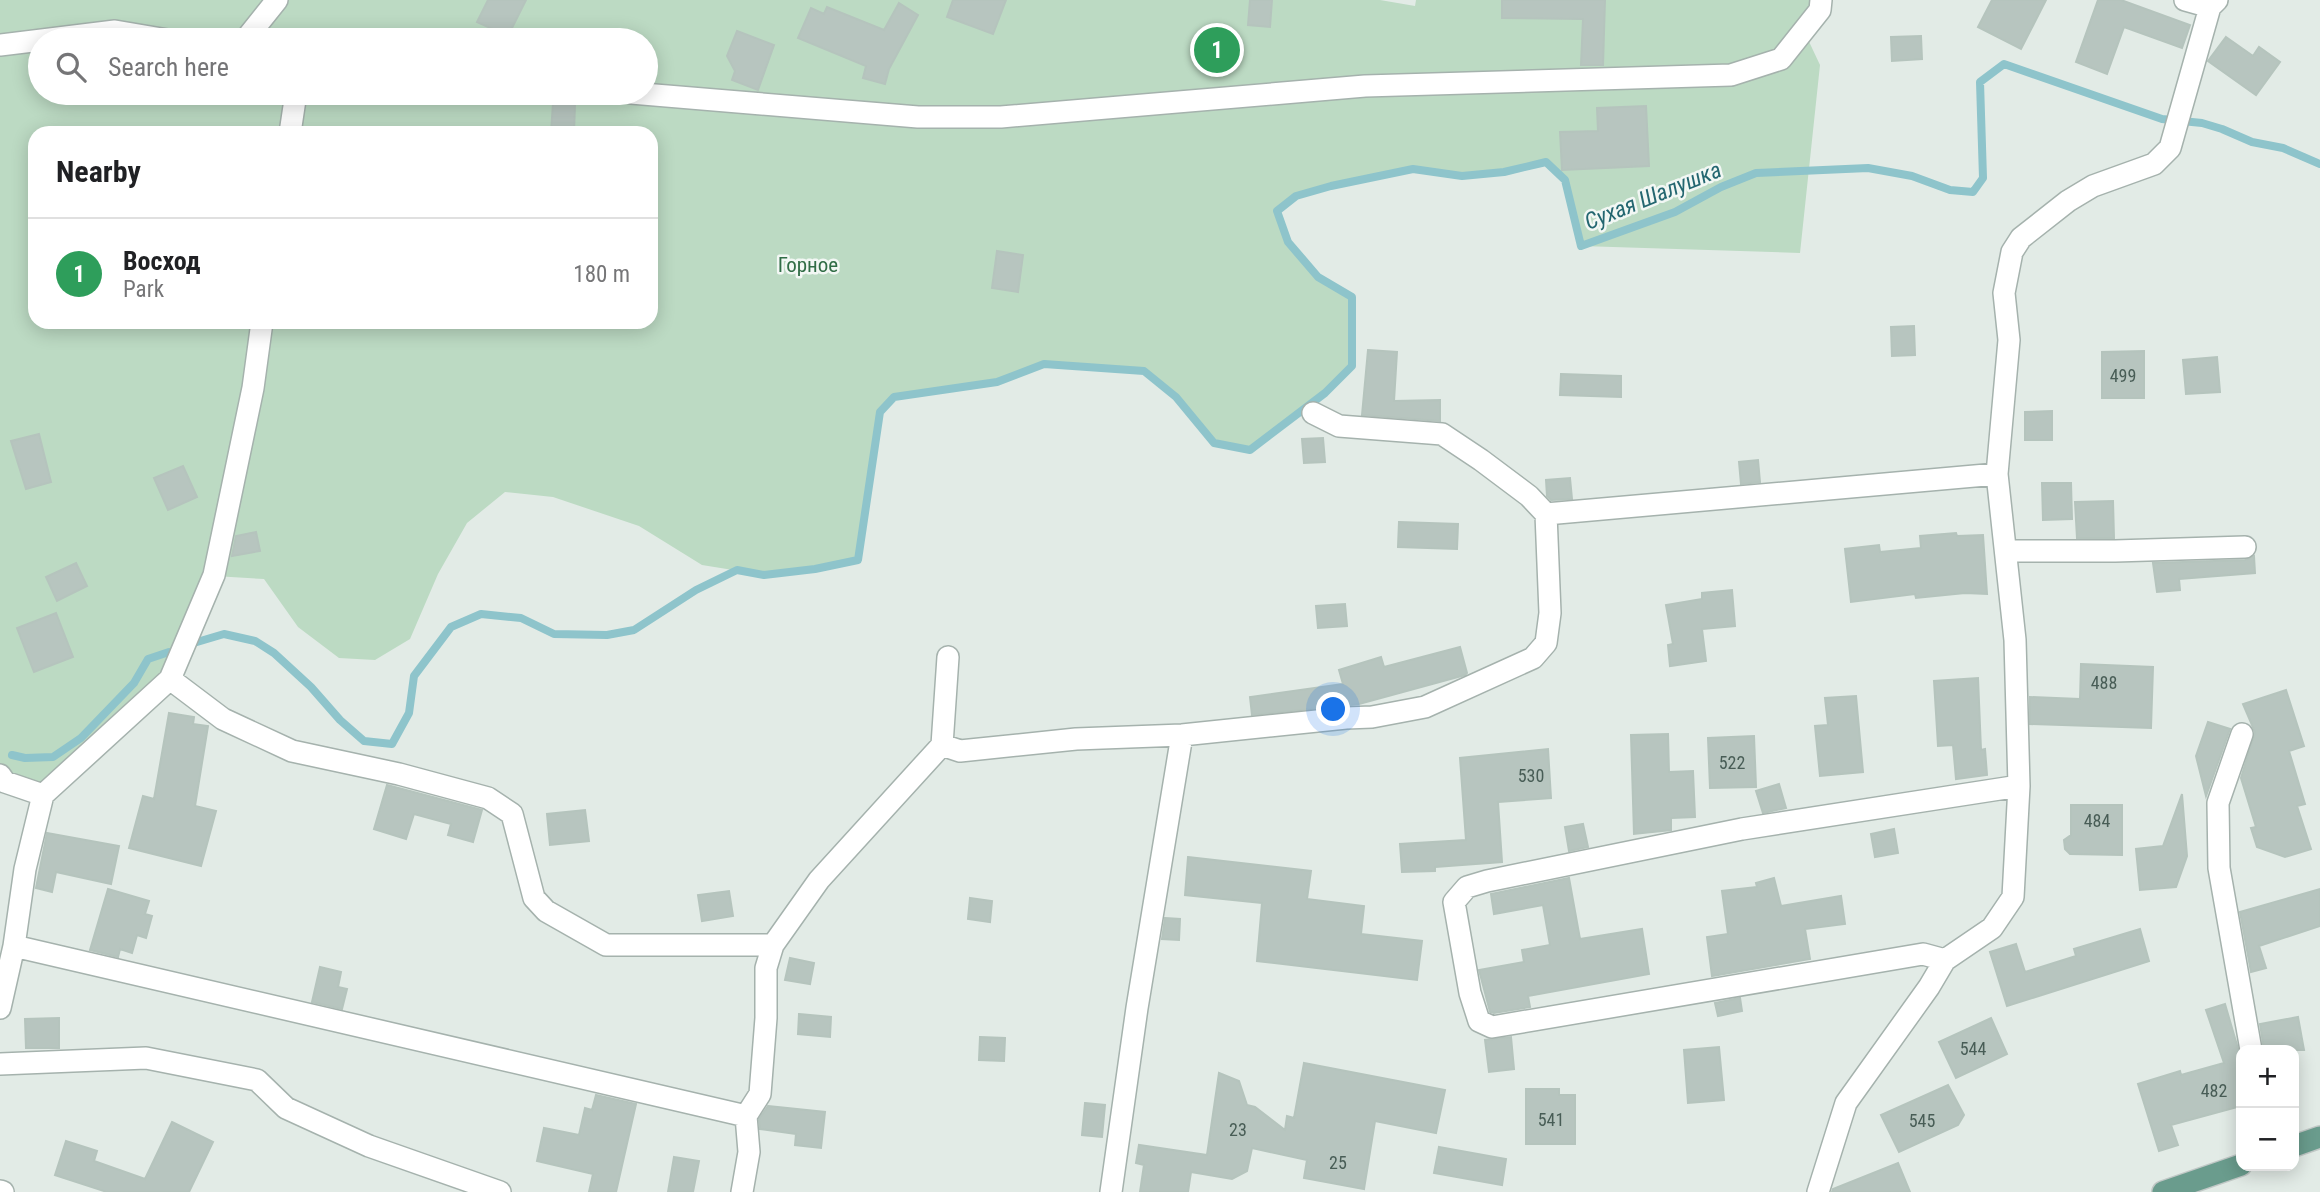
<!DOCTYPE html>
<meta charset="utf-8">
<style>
body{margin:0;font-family:"Roboto Condensed",sans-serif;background:#f6f6f6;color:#202124}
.controls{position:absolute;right:21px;bottom:21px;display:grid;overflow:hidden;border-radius:14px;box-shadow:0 4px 18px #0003}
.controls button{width:63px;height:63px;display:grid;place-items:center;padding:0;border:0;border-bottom:2px solid #e0e0e0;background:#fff;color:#202124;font:35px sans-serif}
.you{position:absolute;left:1334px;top:710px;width:24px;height:24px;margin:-18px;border:5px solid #fff;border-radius:50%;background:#1a73e8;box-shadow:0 0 0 10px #1a73e833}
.badge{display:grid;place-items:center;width:46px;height:46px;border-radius:50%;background:#794c41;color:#fff;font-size:23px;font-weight:700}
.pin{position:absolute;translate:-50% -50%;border:4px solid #fff;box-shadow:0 2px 7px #0006}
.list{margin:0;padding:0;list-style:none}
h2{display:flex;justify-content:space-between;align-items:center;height:91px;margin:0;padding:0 28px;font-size:30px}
h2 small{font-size:23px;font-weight:400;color:#757577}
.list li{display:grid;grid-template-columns:46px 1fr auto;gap:21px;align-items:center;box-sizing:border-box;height:112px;padding:0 28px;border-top:2px solid #e0e0e0}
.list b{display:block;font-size:26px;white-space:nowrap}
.list p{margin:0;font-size:23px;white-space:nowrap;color:#757577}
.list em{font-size:23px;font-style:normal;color:#757577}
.icon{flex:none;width:38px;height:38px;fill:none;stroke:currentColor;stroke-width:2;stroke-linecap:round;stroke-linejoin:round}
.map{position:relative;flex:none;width:2320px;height:1192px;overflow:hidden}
.search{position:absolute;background:#fff;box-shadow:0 4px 18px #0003;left:28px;top:28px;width:630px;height:77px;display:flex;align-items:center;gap:18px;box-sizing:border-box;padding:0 24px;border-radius:38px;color:#757577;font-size:26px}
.panel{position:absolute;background:#fff;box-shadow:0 4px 18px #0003;left:28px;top:126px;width:630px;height:203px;border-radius:21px}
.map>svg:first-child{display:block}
</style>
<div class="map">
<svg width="2320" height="1192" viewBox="0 0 2320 1192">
<rect width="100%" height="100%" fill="#e2ebe6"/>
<path fill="#bcdac3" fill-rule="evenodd" d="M 0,0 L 1380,0 L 1415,6 L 1416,0 L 1821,0 L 1804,31 L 1820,65 L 1800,253 L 1581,246 L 1565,180 L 1545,162 L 1504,172 L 1462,176 L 1413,169 L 1331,186 L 1296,196 L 1277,211 L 1288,242 L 1317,277 L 1352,297 L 1352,366 L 1325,393 L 1250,450 L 1214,443 L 1176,397 L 1144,371 L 1044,364 L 997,382 L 894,397 L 880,412 L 858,560 L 815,569 L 764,575 L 702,565 L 639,526 L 553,497 L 505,492 L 467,523 L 438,574 L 410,639 L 375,660 L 339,658 L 298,627 L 264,579 L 214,576 L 170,679 L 43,795 L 0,775 ZM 40,40 L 646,40 L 646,93 L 40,93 ZM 35,133 L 651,133 L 651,322 L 35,322 Z"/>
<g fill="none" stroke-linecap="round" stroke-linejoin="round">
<path stroke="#8ec4cb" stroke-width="8" d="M 197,642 L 224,634 L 255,641 L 274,653 L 311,687 L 340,720 L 364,741 L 392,744 L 409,713 L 414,676 L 451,627 L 481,614 L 521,618 L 554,634 L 607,635 L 634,630 L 696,590 L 737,570 L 764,575 L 815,569 L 858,560 L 880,412 L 894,397 L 997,382 L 1044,364 L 1144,371 L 1176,397 L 1214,443 L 1250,450 L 1325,393 L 1352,366 L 1352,297 L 1318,277 L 1288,242 L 1277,211 L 1296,196 L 1331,186 L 1413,169 L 1462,176 L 1504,172 L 1546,162 L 1565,180 L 1581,246 L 1675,212 L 1721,187 L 1756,173 L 1868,168 L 1912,176 L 1950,190 L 1973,192 L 1983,178 L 1980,82 L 2004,64 L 2162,119 L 2202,123 L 2222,129 L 2252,142 L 2283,148 L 2320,164
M 12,755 L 25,758 L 53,757 L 81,738 L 134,683 L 148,659 L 169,652"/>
</g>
<path fill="#b7c5bf" stroke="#b5c4bd" stroke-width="2" d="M 488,0 L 526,0 L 508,36 L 477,22 Z
M 953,0 L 1006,0 L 993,34 L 947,17 Z
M 1250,0 L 1272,0 L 1270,27 L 1248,25 Z
M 1502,0 L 1605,0 L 1603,65 L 1581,65 L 1583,19 L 1502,18 Z
M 1992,0 L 2046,0 L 2021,49 L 1978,27 Z
M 2098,0 L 2121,0 L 2190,25 L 2182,48 L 2124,27 L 2107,74 L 2076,62 Z
M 899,3 L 918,15 L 889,69 L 885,84 L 863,78 L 866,66 L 798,38 L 811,8 L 824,14 L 827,7 L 884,30 Z
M 737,31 L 774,45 L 758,90 L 732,80 L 735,71 L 727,56 Z
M 1921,36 L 1922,59 L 1892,61 L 1891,37 Z
M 2226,37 L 2253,56 L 2259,47 L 2280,62 L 2256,95 L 2208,61 Z
M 553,103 L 575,104 L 574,133 L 551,133 Z
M 1646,106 L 1649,166 L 1562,170 L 1560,132 L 1598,131 L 1597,108 Z
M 997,251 L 1023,255 L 1018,292 L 992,288 Z
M 1914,326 L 1915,355 L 1892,356 L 1891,327 Z
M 1368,350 L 1397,352 L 1394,401 L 1440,400 L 1440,421 L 1362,415 Z
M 2144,351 L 2144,398 L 2102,398 L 2102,352 Z
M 2217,357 L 2220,392 L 2186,394 L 2183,360 Z
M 1561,374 L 1621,376 L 1621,397 L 1560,395 Z
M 2052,411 L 2052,440 L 2025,440 L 2025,412 Z
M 39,434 L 51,482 L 26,489 L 11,441 Z
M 1323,438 L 1325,462 L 1304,463 L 1302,439 Z
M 1758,460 L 1760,482 L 1741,484 L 1739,462 Z
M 183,466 L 197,497 L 168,510 L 154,478 Z
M 1570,478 L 1572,499 L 1551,500 L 1547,496 L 1546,480 Z
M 2042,483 L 2071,483 L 2072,519 L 2043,520 Z
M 2113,501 L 2114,538 L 2077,538 L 2075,502 Z
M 1399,522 L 1458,524 L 1457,549 L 1398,547 Z
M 256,532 L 260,551 L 232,556 L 236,536 Z
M 1956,533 L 1957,536 L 1983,535 L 1987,594 L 1965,593 L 1916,598 L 1915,594 L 1851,602 L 1845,549 L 1879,545 L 1880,552 L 1921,548 L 1920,536 Z
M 2254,556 L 2255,573 L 2179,579 L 2180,590 L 2157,592 L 2153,563 L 2245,560 Z
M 76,563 L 87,586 L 57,601 L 46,577 Z
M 1732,590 L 1735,626 L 1702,629 L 1706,661 L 1670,666 L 1668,645 L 1673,644 L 1666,605 L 1702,599 L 1702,593 Z
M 1345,604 L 1347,626 L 1318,628 L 1316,606 Z
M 56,613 L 73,657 L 34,672 L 17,628 Z
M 1460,647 L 1467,673 L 1465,675 L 1359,704 L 1252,715 L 1250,697 L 1343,684 L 1339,670 L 1381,657 L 1384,667 Z
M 2081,664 L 2153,667 L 2151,728 L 2030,724 L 2030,697 L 2080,699 Z
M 1978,678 L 1981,750 L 1985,749 L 1987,775 L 1956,779 L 1953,745 L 1938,746 L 1934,681 Z
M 2286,690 L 2304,746 L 2289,751 L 2305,804 L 2297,806 L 2311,849 L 2285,857 L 2257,847 L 2251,828 L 2256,827 L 2241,778 L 2255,732 L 2243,704 Z
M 1856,696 L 1863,772 L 1820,776 L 1815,726 L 1828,725 L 1825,698 Z
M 169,713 L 194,717 L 193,724 L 208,726 L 195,806 L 216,811 L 201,866 L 129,848 L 143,796 L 154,799 Z
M 2208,722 L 2230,729 L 2206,796 L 2196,756 Z
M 1668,734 L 1669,772 L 1693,771 L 1695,817 L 1671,818 L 1671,830 L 1634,834 L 1631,735 Z
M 1754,736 L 1756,787 L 1710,788 L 1708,738 Z
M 1548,749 L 1551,798 L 1498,802 L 1502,862 L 1435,867 L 1435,871 L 1402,872 L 1400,844 L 1466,840 L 1460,758 Z
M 1779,784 L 1786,808 L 1763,813 L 1756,791 Z
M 387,785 L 482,810 L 473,842 L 448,835 L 451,824 L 414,814 L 406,839 L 374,829 Z
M 2182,794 L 2187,856 L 2176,887 L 2140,890 L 2136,849 L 2163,846 Z
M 2071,805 L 2122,805 L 2122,855 L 2070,854 L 2065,849 L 2064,840 L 2071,835 Z
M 585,810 L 589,841 L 550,845 L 547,814 Z
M 1583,824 L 1588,847 L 1569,851 L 1565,827 Z
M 1894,829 L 1898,853 L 1875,857 L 1871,834 Z
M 47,833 L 119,846 L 111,884 L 56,872 L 52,892 L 36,888 Z
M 1188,857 L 1311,871 L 1307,899 L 1364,906 L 1361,934 L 1422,941 L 1417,980 L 1257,961 L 1262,903 L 1185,895 Z
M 1569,878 L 1580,939 L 1642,929 L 1649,974 L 1528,996 L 1530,1007 L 1494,1013 L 1490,1012 L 1479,970 L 1524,962 L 1522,950 L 1550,945 L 1543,905 L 1494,914 L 1491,894 Z
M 1774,878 L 1781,906 L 1841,896 L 1845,924 L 1805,929 L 1810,959 L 1712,976 L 1707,937 L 1728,934 L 1722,891 L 1757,887 L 1756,883 Z
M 108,889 L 149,901 L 145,914 L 152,916 L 146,938 L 137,935 L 132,953 L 120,949 L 118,957 L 90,950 Z
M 2320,889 L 2320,926 L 2259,946 L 2266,968 L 2251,972 L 2240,912 Z
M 729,891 L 733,916 L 702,921 L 698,895 Z
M 970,898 L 992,901 L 990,922 L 968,919 Z
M 1165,918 L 1180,919 L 1179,940 L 1162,939 Z
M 2140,929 L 2149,961 L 2007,1006 L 1990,952 L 2016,944 L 2025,972 L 2076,956 L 2074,949 Z
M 790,958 L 814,963 L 810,984 L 785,980 Z
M 320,967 L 341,972 L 338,987 L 347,989 L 342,1009 L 312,1002 Z
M 1740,998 L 1742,1011 L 1718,1016 L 1715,1003 Z
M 2225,1004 L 2241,1059 L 2241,1106 L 2171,1125 L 2178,1145 L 2159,1151 L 2138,1084 L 2180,1071 L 2181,1075 L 2224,1063 L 2206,1010 Z
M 799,1014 L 831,1017 L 830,1037 L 798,1034 Z
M 2298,1017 L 2304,1050 L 2264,1050 L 2260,1024 Z
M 59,1018 L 59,1048 L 26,1048 L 25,1019 Z
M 1991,1018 L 2007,1054 L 1956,1078 L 1939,1042 Z
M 980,1037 L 1005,1038 L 1004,1061 L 979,1060 Z
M 1511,1037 L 1514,1069 L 1489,1072 L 1485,1040 Z
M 1719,1047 L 1724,1100 L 1688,1103 L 1684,1050 Z
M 1304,1063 L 1445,1090 L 1436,1133 L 1375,1121 L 1364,1189 L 1304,1178 L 1307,1160 L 1252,1148 L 1247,1171 L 1232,1179 L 1191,1172 L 1188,1192 L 1140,1192 L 1144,1165 L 1136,1163 L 1139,1145 L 1207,1155 L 1219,1073 L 1239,1081 L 1247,1105 L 1255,1107 L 1285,1130 L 1287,1116 L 1294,1118 Z
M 1948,1085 L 1964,1115 L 1958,1125 L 1899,1152 L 1881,1115 Z
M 1526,1089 L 1559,1089 L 1559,1095 L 1575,1095 L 1575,1144 L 1526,1144 Z
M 596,1095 L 636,1104 L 616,1192 L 589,1192 L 593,1174 L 537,1161 L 544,1128 L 579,1135 L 585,1108 L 592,1110 Z
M 1085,1103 L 1105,1105 L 1102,1137 L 1082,1135 Z
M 768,1106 L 825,1112 L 821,1148 L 795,1145 L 796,1134 L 760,1129 L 759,1119 Z
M 172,1122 L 213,1142 L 189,1192 L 107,1192 L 55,1175 L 66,1141 L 97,1151 L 94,1161 L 145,1179 Z
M 1439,1147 L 1506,1159 L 1502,1185 L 1434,1173 Z
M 674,1157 L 699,1161 L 693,1192 L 668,1192 Z
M 1898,1163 L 1910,1192 L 1832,1192 L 1833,1189 Z"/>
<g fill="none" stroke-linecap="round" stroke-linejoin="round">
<defs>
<path id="minor" d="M 2185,0 L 2210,7
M 245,40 L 277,0
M 0,45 L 115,31 L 168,40
M 631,93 L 918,117 L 1001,117 L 1365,86 L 1731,75 L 1781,59 L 1820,10 L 1821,0
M 290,133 L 296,93
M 1546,514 L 1997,474
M 2006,551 L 2115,551 L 2245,547
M 170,679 L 223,719 L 292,751 L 399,774 L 488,798 L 512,814 L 534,898 L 546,911 L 606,945 L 773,945
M 2242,734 L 2218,803 L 2219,868 L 2251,1050
M 942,745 L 960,751 L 1076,739 L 1182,735 L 1346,718 L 1372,717 L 1425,707 L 1533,658 L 1546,643 L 1550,613 L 1546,514 L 1529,496 L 1481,460 L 1442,434 L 1339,426 L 1313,413
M 0,775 L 5,782 L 43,795
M 14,946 L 746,1116
M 1945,960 L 1923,954 L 1492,1027 L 1479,1021 L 1470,993 L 1454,902 L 1467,887 L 1487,881 L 1742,829 L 2019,786
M 0,1008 L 14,946 L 25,869 L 43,795 L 170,679 L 214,575 L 253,388 L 262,322
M 0,1064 L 146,1058 L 257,1080 L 286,1108 L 369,1146 L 500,1192
M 0,1191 L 3,1192
M 742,1192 L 749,1152 L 746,1116 L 760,1094 L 766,1018 L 766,968 L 773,945 L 819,880 L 942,745 L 948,657
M 1111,1192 L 1137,1008 L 1182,735
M 1818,1192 L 1846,1103 L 1929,987 L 1945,960 L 1992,928 L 2013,897 L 2019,786 L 2015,640 L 1997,474 L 2009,340 L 2004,293 L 2012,252 L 2021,238 L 2068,201 L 2093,186 L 2154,164 L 2170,148 L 2210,7 L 2217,0"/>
<path id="major" d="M 2294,1146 L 2320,1137
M 2163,1192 L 2241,1165"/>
</defs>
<use href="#minor" stroke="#a5b2ad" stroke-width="24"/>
<use href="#major" stroke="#c1c8c6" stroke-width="24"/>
<use href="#minor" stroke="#fff" stroke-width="21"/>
<use href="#major" stroke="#6a9c8d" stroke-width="21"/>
</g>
<g text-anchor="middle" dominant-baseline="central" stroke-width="5" stroke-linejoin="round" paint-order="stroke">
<g font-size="18" fill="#485d56">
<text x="2123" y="375">499</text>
<text x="2104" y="682">488</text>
<text x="1732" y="762">522</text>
<text x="1531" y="775">530</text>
<text x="2097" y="820">484</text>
<text x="1973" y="1048">544</text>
<text x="2214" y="1090">482</text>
<text x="1551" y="1119">541</text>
<text x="1922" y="1120">545</text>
<text x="1238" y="1129">23</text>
<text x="1338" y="1162">25</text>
</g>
<g font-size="21" fill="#316d46" stroke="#f2f7f4">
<text x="808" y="265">Горное</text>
</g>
<g font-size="23" font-style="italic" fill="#236670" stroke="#f2f7f4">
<text transform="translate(1653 196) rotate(-22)">Сухая Шалушка</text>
</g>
</g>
</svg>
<div class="controls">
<button>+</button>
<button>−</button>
</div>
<div class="you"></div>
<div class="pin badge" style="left:1217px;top:50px;background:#2e9e5b">1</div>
<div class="search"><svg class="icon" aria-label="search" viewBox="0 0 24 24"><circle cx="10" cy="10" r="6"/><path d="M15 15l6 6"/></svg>Search here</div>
<section class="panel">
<h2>Nearby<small></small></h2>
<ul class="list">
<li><span class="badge" style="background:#2e9e5b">1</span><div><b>Восход</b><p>Park</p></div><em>180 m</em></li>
</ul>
</section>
</div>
